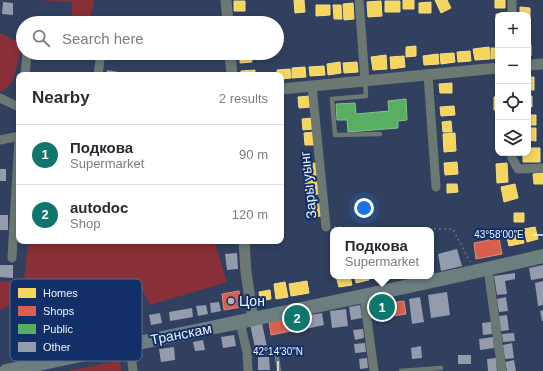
<!DOCTYPE html>
<meta charset="utf-8">
<style>
body{margin:0;font-family:Helvetica,sans-serif;background:#f2f2f3;color:#2b2b33}
.controls{position:absolute;right:12px;top:12px;display:grid;overflow:hidden;border-radius:8px;box-shadow:0 2px 6px #0003}
.controls button{width:36px;height:36px;display:grid;place-items:center;padding:0;border:0;border-bottom:1px solid #e1e1e2;background:#fff;color:#2b2b33;font:20px sans-serif}
.you{position:absolute;left:364px;top:208px;width:14px;height:14px;margin:-10px;border:3px solid #fff;border-radius:50%;background:#1a73e8;box-shadow:0 0 0 6px #1a73e833}
.badge{display:grid;place-items:center;width:26px;height:26px;border-radius:50%;background:#0f766e;color:#fff;font-size:13px;font-weight:700}
.pin{position:absolute;translate:-50% -50%;border:2px solid #fff;box-shadow:0 1px 4px #0006}
.popup{position:absolute;left:330px;top:227px;width:104px;height:52px;box-sizing:border-box;display:grid;place-content:center;border-radius:8px;background:#fff;filter:drop-shadow(0 1px 3px #0005);font-size:13px;white-space:nowrap;color:#7c7c81}
.popup b{font-size:15px;color:#2b2b33}
.popup::after{content:'';position:absolute;left:50%;top:100%;margin-left:-8px;border:8px solid transparent;border-top-color:#fff}
.list{margin:0;padding:0;list-style:none}
h2{display:flex;justify-content:space-between;align-items:center;height:52px;margin:0;padding:0 16px;font-size:17px}
h2 small{font-size:13px;font-weight:400;color:#7c7c81}
.list li{display:grid;grid-template-columns:26px 1fr auto;gap:12px;align-items:center;box-sizing:border-box;height:60px;padding:0 16px;border-top:1px solid #e1e1e2}
.list b{display:block;font-size:15px;white-space:nowrap}
.list p{margin:0;font-size:13px;white-space:nowrap;color:#7c7c81}
.list em{font-size:13px;font-style:normal;color:#7c7c81}
.icon{flex:none;width:22px;height:22px;fill:none;stroke:currentColor;stroke-width:2;stroke-linecap:round;stroke-linejoin:round}
.map{position:relative;flex:none;width:543px;height:371px;overflow:hidden}
.search{position:absolute;background:#fff;box-shadow:0 2px 6px #0003;left:16px;top:16px;width:268px;height:44px;display:flex;align-items:center;gap:10px;box-sizing:border-box;padding:0 14px;border-radius:22px;color:#7c7c81;font-size:15px}
.panel{position:absolute;background:#fff;box-shadow:0 2px 6px #0003;left:16px;top:72px;width:268px;height:172px;border-radius:8px}
.map>svg:first-child{display:block}
</style>
<div class="map">
<svg width="543" height="371" viewBox="0 0 543 371">
<rect width="100%" height="100%" fill="#31405f"/>
<path fill="#882f37" d="M 38,0 L 93,0 L 94,5 L 88,22 L 85,23 L 72,23 L 72,2 Z
M 0,33 L 17,41 L 21,49 L 13,81 L 2,92 L 0,91 Z
M 28,241 L 214,241 L 227,282 L 150,305 L 139,283 L 96,280 L 52,294 L 15,303 L 0,310 L 0,282 L 24,279 Z
M 120,360 L 121,371 L 68,371 Z"/>
<path fill="#f6d55c" stroke="#f4de8b" d="M 294,0 L 304,0 L 305,12 L 295,13 Z
M 403,0 L 414,0 L 414,9 L 403,9 Z
M 435,0 L 447,0 L 451,8 L 441,13 Z
M 495,0 L 505,0 L 505,8 L 495,8 Z
M 234,1 L 245,1 L 245,11 L 234,11 Z
M 381,1 L 382,16 L 368,17 L 367,2 Z
M 385,1 L 400,1 L 400,12 L 385,12 Z
M 431,2 L 431,13 L 419,13 L 419,3 Z
M 353,3 L 354,19 L 344,20 L 343,4 Z
M 316,5 L 330,5 L 330,15 L 316,16 Z
M 333,5 L 341,5 L 342,19 L 334,19 Z
M 520,7 L 530,8 L 530,19 L 528,19 L 528,15 L 520,15 Z
M 496,14 L 505,14 L 505,15 L 498,15 L 498,25 L 496,25 Z
M 236,19 L 247,19 L 248,23 L 237,23 Z
M 528,45 L 531,45 L 531,56 L 528,56 Z
M 416,46 L 416,56 L 406,57 L 406,47 Z
M 489,47 L 490,59 L 475,60 L 473,49 Z
M 491,48 L 498,48 L 498,58 L 491,59 Z
M 470,51 L 471,61 L 458,62 L 457,52 Z
M 240,53 L 251,53 L 252,62 L 240,63 Z
M 454,53 L 455,62 L 441,64 L 440,54 Z
M 438,54 L 439,64 L 424,65 L 423,56 Z
M 386,55 L 387,69 L 373,70 L 371,57 Z
M 404,56 L 405,67 L 391,69 L 390,57 Z
M 340,62 L 341,73 L 328,75 L 327,64 Z
M 357,62 L 358,72 L 344,73 L 343,63 Z
M 324,66 L 325,75 L 310,76 L 309,67 Z
M 305,67 L 306,77 L 292,78 L 292,68 Z
M 290,69 L 291,78 L 281,79 L 281,75 L 277,75 L 277,70 Z
M 255,70 L 255,75 L 241,75 L 241,71 Z
M 528,77 L 534,77 L 534,90 L 528,90 Z
M 496,78 L 498,78 L 498,89 L 496,89 Z
M 452,83 L 452,93 L 440,93 L 439,84 Z
M 310,96 L 311,107 L 299,108 L 298,97 Z
M 498,96 L 498,110 L 494,110 L 494,97 Z
M 528,96 L 532,96 L 532,107 L 528,107 Z
M 454,106 L 455,115 L 441,116 L 440,107 Z
M 528,115 L 536,115 L 536,125 L 528,125 Z
M 312,118 L 313,129 L 303,130 L 302,119 Z
M 451,121 L 452,132 L 443,132 L 442,122 Z
M 528,128 L 536,128 L 536,141 L 528,140 Z
M 313,132 L 314,145 L 305,145 L 304,133 Z
M 455,133 L 456,151 L 444,152 L 443,134 Z
M 528,148 L 540,148 L 540,162 L 523,162 L 523,153 L 528,153 Z
M 457,162 L 458,174 L 445,175 L 444,163 Z
M 316,163 L 317,176 L 304,177 L 303,164 Z
M 507,163 L 508,182 L 497,183 L 496,164 Z
M 543,173 L 543,184 L 534,184 L 533,174 Z
M 317,180 L 319,194 L 306,195 L 305,181 Z
M 447,184 L 457,184 L 458,192 L 447,193 Z
M 515,184 L 518,198 L 504,202 L 501,187 Z
M 320,204 L 321,216 L 310,217 L 309,205 Z
M 514,213 L 524,213 L 524,222 L 514,222 Z
M 535,227 L 538,239 L 527,242 L 524,229 Z
M 522,233 L 524,243 L 509,246 L 507,237 Z
M 336,276 L 350,276 L 352,285 L 339,287 Z
M 355,276 L 368,276 L 369,280 L 356,283 Z
M 307,281 L 309,293 L 291,296 L 289,284 Z
M 285,282 L 288,297 L 276,299 L 274,284 Z
M 270,290 L 271,299 L 260,301 L 259,292 Z"/>
<path fill="#d6604d" stroke="#dd8c81" d="M 499,238 L 502,254 L 476,259 L 474,243 Z
M 239,291 L 241,307 L 224,310 L 222,294 Z
M 404,301 L 406,314 L 379,318 L 377,305 Z
M 293,318 L 296,330 L 271,335 L 269,321 Z
M 42,323 L 47,348 L 35,350 L 30,325 Z"/>
<path fill="#5aae61" stroke="#86c28f" d="M 406,99 L 407,120 L 398,121 L 398,128 L 348,132 L 347,120 L 337,120 L 336,104 L 355,103 L 356,114 L 389,111 L 388,101 Z"/>
<path fill="#939bad" d="M 3,2 L 13,3 L 13,15 L 2,14 Z
M 219,18 L 220,23 L 208,23 L 207,19 Z
M 97,20 L 109,21 L 109,23 L 97,23 Z
M 125,53 L 136,53 L 135,60 L 124,59 Z
M 211,53 L 222,53 L 222,55 L 211,56 Z
M 107,70 L 119,72 L 119,75 L 106,75 Z
M 0,169 L 6,169 L 6,181 L 0,181 Z
M 0,215 L 8,215 L 8,230 L 0,230 Z
M 457,249 L 462,266 L 441,271 L 438,254 Z
M 237,253 L 238,269 L 227,270 L 225,254 Z
M 0,265 L 13,265 L 13,278 L 0,277 Z
M 543,265 L 543,278 L 531,280 L 529,268 Z
M 515,273 L 515,279 L 505,281 L 507,294 L 497,295 L 494,276 Z
M 543,281 L 543,305 L 538,306 L 535,283 Z
M 447,292 L 450,315 L 431,318 L 428,295 Z
M 420,297 L 424,322 L 412,324 L 409,299 Z
M 506,297 L 508,311 L 499,312 L 497,299 Z
M 219,302 L 221,311 L 211,313 L 210,303 Z
M 206,305 L 208,314 L 198,316 L 196,306 Z
M 360,305 L 362,318 L 351,320 L 349,307 Z
M 192,308 L 193,317 L 170,321 L 169,312 Z
M 346,309 L 348,326 L 332,328 L 330,311 Z
M 543,310 L 543,321 L 542,321 L 540,311 Z
M 92,313 L 94,322 L 59,329 L 57,320 Z
M 160,313 L 162,323 L 151,325 L 149,315 Z
M 322,313 L 324,325 L 301,330 L 299,317 Z
M 507,315 L 509,330 L 501,331 L 499,316 Z
M 126,320 L 129,331 L 111,335 L 108,324 Z
M 491,322 L 492,334 L 483,335 L 482,323 Z
M 262,323 L 267,347 L 255,348 L 250,324 Z
M 363,329 L 364,338 L 355,340 L 353,330 Z
M 514,333 L 515,341 L 503,342 L 502,334 Z
M 234,335 L 236,346 L 223,348 L 221,337 Z
M 493,337 L 494,348 L 480,350 L 479,339 Z
M 203,340 L 205,350 L 195,351 L 193,342 Z
M 365,343 L 366,352 L 355,353 L 354,344 Z
M 512,343 L 514,358 L 505,359 L 503,345 Z
M 421,346 L 422,358 L 412,359 L 411,348 Z
M 174,347 L 175,360 L 161,362 L 159,349 Z
M 458,355 L 471,355 L 471,364 L 458,364 Z
M 258,357 L 269,357 L 270,370 L 258,370 Z
M 367,358 L 368,368 L 360,369 L 359,359 Z
M 496,358 L 497,371 L 488,371 L 487,359 Z
M 514,360 L 516,371 L 507,371 L 505,362 Z"/>
<g fill="none" stroke-linecap="round" stroke-linejoin="round">
<path stroke="#6a7678" stroke-width="1.5" stroke-dasharray="2 3" stroke-linecap="butt" d="M 334,227 L 453,229 L 470,262"/>
<path stroke="#6c7973" stroke-width="4.5" d="M 365,81 L 366,96 L 332,99 L 335,135 L 380,134
M 45,337 L 64,335 L 69,341 L 77,354
M 247,352 L 276,351 L 279,371
M 21,366 C 20,351 20,348 33,340
M 401,371 L 441,368"/>
<path stroke="#6c7973" stroke-width="9" d="M 359,0 L 365,81
M 512,0 L 512,15
M 25,75 L 27,53
M 98,75 L 101,53
M 428,75 L 436,187
M 312,86 L 326,227
M 0,98 L 19,107
M 0,140 L 19,136
M 512,153 L 512,158 L 518,169 L 543,168
M 12,258 L 19,138
M 488,269 L 502,371
M 364,297 L 374,371
M 240,322 L 247,352 L 248,371
M 130,344 L 133,371"/>
<path stroke="#6c7973" stroke-width="11" d="M 226,0 L 228,23
M 230,53 L 232,75
M 528,65 L 543,64
M 281,89 L 498,68
M 244,241 L 246,272 L 253,319"/>
<path stroke="#6d7e7e" stroke-width="14" d="M 6,371 C 185,332 365,298 543,256"/>
</g>
<path fill="none" stroke="#eef2f9" stroke-width="1.5" d="M 533,235 L 543,235M 278,371 L 278,361"/>
<circle fill="#acb4c3" stroke="#132f67" stroke-width="1.5" cx="231" cy="301" r="4"/>
<g text-anchor="middle" dominant-baseline="central" stroke-width="4" stroke-linejoin="round" paint-order="stroke">
<g font-size="14" fill="#eef2f9" stroke="#132f67">
<text transform="translate(308 185) rotate(-96)">Зары уынг</text>
<text transform="translate(181 334) rotate(-11)">Транскам</text>
</g>
<g font-size="14" fill="#eef2f9" stroke="#132f67" text-anchor="start">
<text x="239" y="301">Цон</text>
</g>
</g>
<rect x="10" y="279" width="132" height="82" rx="6" fill="#132f67" stroke="#556a93" stroke-width="1"/>
<rect x="18" y="288" width="18" height="10" fill="#f6d55c"/>
<rect x="18" y="306" width="18" height="10" fill="#d6604d"/>
<rect x="18" y="324" width="18" height="10" fill="#5aae61"/>
<rect x="18" y="342" width="18" height="10" fill="#939bad"/>
<g font-size="11" fill="#eef2f9">
<text x="43" y="297">Homes</text>
<text x="43" y="315">Shops</text>
<text x="43" y="333">Public</text>
<text x="43" y="351">Other</text>
</g>
<g font-size="10" text-anchor="middle" fill="#eef2f9" stroke="#132f67" stroke-width="4" stroke-linejoin="round" paint-order="stroke">
<text x="499" y="238">43°58'00"E</text>
<text x="278" y="355">42°14'30"N</text>
</g>
</svg>
<div class="controls">
<button>+</button>
<button>−</button>
<button><svg class="icon" aria-label="locate" viewBox="0 0 24 24"><circle cx="12" cy="12" r="6"/><path d="M12 2v4M12 18v4M2 12h4M18 12h4"/></svg></button>
<button><svg class="icon" aria-label="layers" viewBox="0 0 24 24"><path d="M12 4l9 5-9 5-9-5zM3 14l9 5 9-5"/></svg></button>
</div>
<div class="you"></div>
<div class="pin badge" style="left:382px;top:307px">1</div>
<div class="popup"><b>Подкова</b>Supermarket</div>
<div class="pin badge" style="left:297px;top:318px">2</div>
<div class="search"><svg class="icon" aria-label="search" viewBox="0 0 24 24"><circle cx="10" cy="10" r="6"/><path d="M15 15l6 6"/></svg>Search here</div>
<section class="panel">
<h2>Nearby<small>2 results</small></h2>
<ul class="list">
<li><span class="badge">1</span><div><b>Подкова</b><p>Supermarket</p></div><em>90 m</em></li>
<li><span class="badge">2</span><div><b>autodoc</b><p>Shop</p></div><em>120 m</em></li>
</ul>
</section>
</div>
